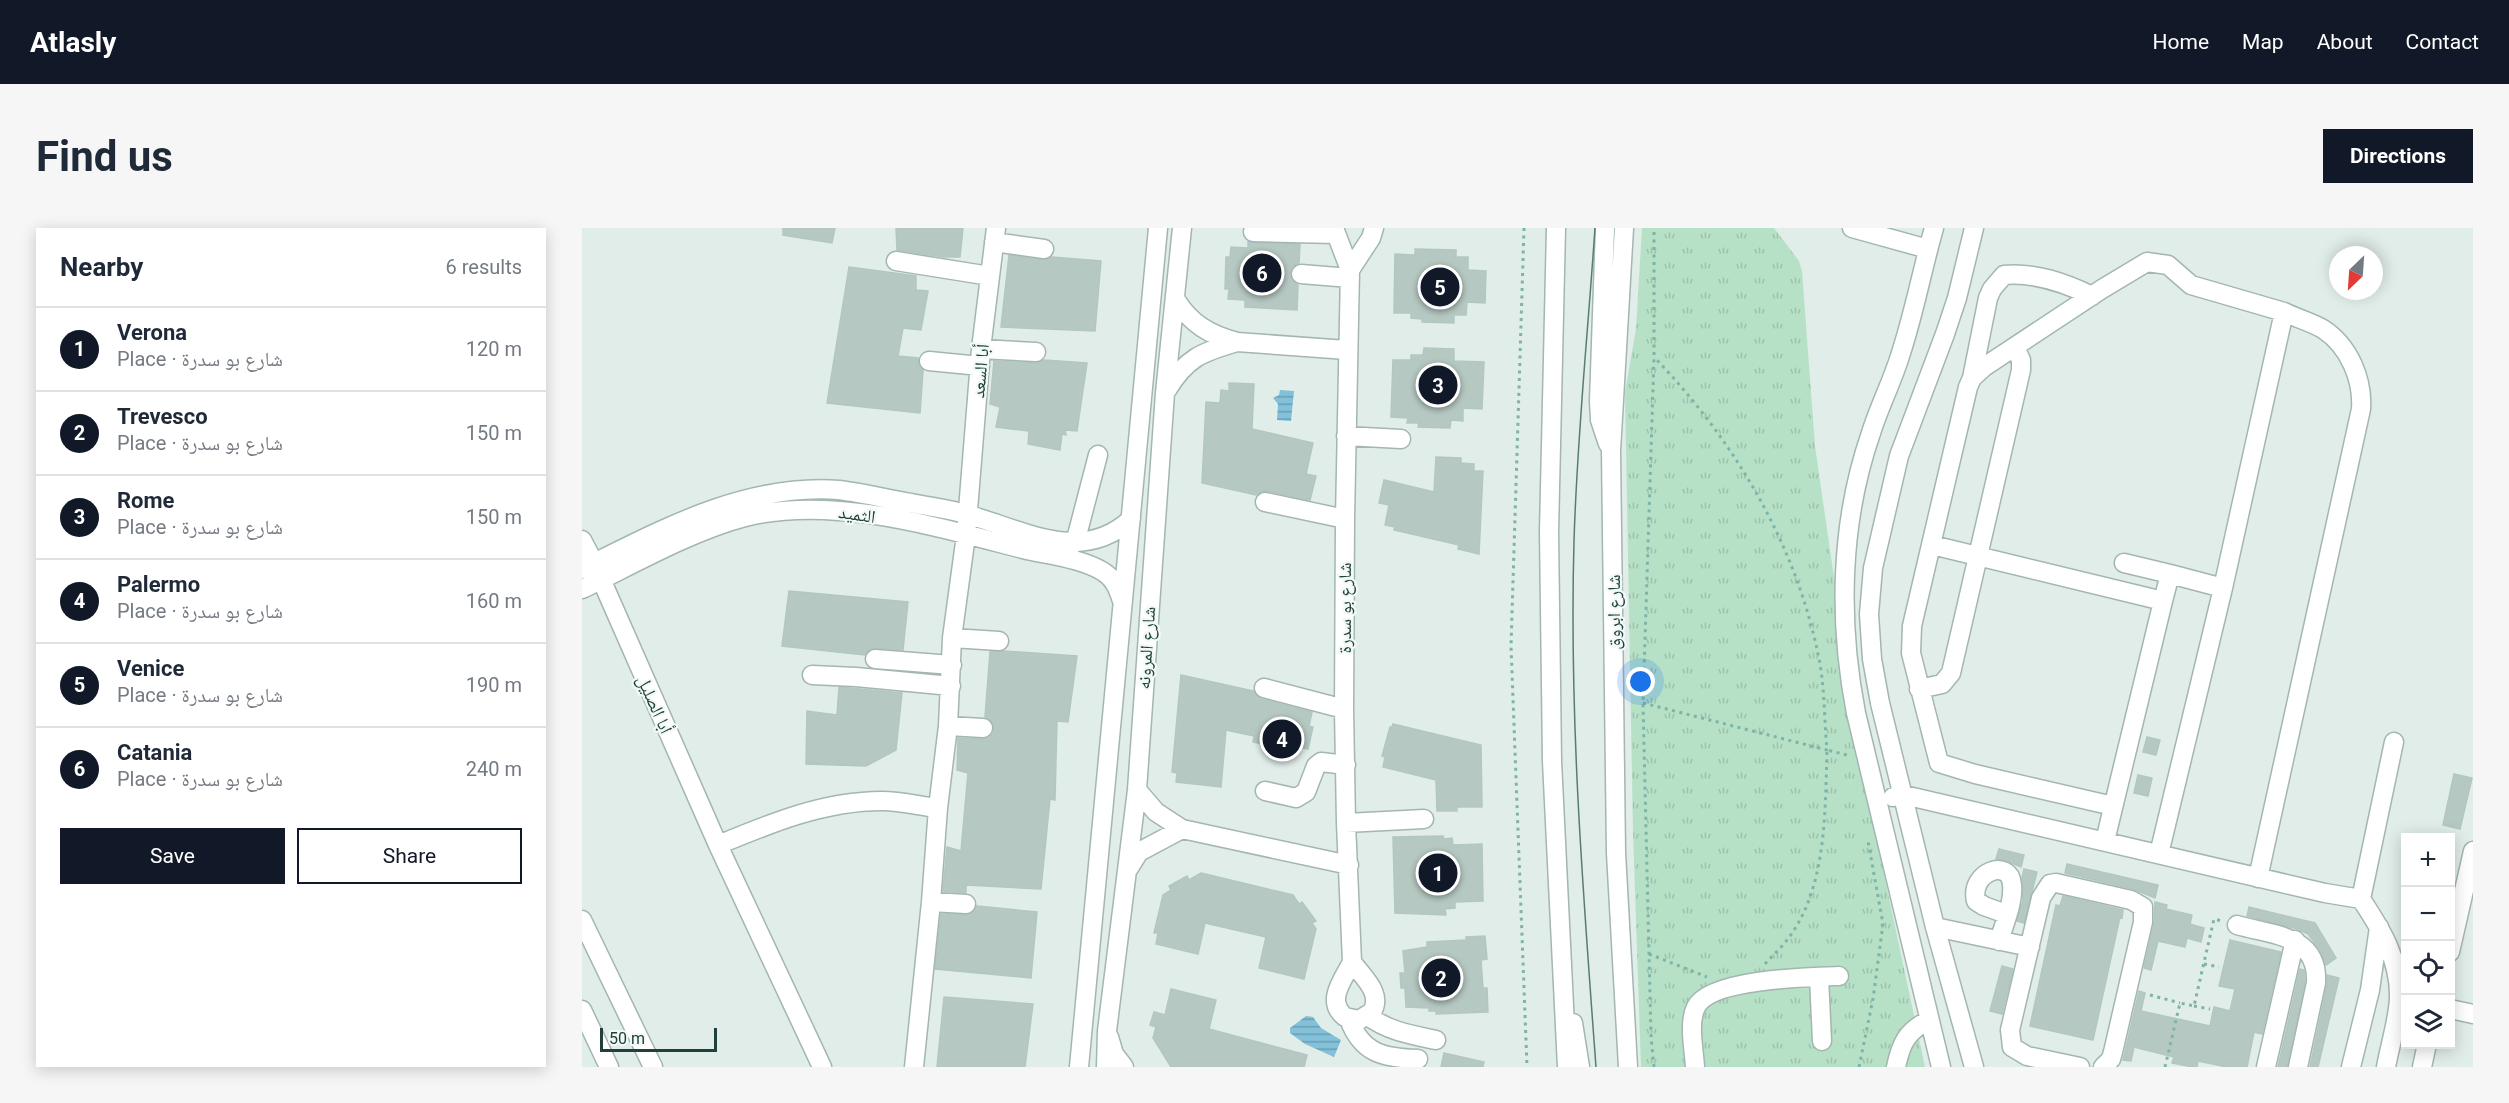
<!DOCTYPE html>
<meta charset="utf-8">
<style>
body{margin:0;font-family:Roboto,"Noto Naskh Arabic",sans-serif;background:#f6f6f7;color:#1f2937}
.controls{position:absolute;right:18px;bottom:18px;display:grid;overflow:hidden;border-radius:0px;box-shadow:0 3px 15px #0003}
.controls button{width:54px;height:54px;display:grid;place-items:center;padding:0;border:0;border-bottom:2px solid #e0e1e3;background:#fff;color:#1f2937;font:30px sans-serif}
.compass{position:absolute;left:1747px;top:18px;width:54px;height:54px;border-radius:50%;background:#fff;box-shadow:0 3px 15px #0003;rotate:205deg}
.scale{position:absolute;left:18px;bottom:15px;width:117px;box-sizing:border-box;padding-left:6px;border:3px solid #1f403b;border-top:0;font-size:16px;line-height:21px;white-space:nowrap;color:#1f403b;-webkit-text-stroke:4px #f2f9f6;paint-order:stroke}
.you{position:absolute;left:1059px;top:454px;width:21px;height:21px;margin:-15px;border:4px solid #fff;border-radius:50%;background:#1a73e8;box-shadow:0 0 0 9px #1a73e833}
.badge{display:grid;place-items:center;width:39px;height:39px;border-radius:50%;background:#111827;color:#fff;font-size:20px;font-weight:700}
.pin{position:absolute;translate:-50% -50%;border:3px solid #fff;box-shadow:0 2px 6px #0006}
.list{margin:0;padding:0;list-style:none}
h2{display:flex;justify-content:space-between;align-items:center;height:78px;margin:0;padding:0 24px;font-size:26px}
h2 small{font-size:20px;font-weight:400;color:#747a83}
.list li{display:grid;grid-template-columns:39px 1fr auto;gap:18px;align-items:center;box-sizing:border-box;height:84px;padding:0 24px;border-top:2px solid #e0e1e3}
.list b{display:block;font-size:22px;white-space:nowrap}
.list p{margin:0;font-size:20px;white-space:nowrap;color:#747a83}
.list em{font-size:20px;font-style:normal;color:#747a83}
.actions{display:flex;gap:12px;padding:18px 24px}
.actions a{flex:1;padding:14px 0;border:2px solid #111827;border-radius:0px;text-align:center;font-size:21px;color:#111827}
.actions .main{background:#111827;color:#fff}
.icon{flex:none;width:33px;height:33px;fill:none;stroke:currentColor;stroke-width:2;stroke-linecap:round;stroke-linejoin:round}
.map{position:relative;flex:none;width:1891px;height:839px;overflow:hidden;border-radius:0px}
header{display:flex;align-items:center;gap:36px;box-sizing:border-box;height:84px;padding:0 30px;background:#111827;color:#fff}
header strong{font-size:28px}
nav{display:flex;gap:33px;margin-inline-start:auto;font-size:21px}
.intro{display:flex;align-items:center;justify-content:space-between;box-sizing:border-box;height:144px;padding:0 36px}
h1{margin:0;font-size:42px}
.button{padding:15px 27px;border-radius:0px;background:#111827;color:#fff;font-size:21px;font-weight:700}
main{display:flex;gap:36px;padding:0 36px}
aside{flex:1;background:#fff;border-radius:0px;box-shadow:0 3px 15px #0003}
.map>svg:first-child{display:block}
</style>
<header>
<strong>Atlasly</strong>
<nav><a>Home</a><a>Map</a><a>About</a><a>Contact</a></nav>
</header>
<div class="intro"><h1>Find us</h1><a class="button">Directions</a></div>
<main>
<aside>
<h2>Nearby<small>6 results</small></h2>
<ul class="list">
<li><span class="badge">1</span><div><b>Verona</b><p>Place · شارع بو سدرة</p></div><em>120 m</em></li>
<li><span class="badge">2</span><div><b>Trevesco</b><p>Place · شارع بو سدرة</p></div><em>150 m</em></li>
<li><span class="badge">3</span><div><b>Rome</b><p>Place · شارع بو سدرة</p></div><em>150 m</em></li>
<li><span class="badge">4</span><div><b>Palermo</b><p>Place · شارع بو سدرة</p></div><em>160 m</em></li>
<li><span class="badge">5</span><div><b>Venice</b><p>Place · شارع بو سدرة</p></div><em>190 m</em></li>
<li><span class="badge">6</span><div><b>Catania</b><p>Place · شارع بو سدرة</p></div><em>240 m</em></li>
</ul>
<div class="actions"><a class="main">Save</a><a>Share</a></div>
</aside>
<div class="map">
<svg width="1891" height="839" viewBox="0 0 1891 839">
<defs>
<pattern id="grass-tufts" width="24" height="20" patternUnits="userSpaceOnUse" patternTransform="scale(1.5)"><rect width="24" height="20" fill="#b7e1c7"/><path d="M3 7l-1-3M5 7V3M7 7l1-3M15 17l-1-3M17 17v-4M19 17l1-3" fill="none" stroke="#9dc2ac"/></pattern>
<pattern id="water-rules" width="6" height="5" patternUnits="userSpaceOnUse" patternTransform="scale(1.5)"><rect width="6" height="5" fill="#82c1d9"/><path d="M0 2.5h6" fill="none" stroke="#6a9eb1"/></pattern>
</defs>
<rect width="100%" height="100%" fill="#e1ede9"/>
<path fill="url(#grass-tufts)" d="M 1060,0 L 1192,0 L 1217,33 L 1220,43 L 1233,218 L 1280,543 L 1343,839 L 1059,839 L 1051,604 L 1043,164 L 1054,101 Z"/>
<path fill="url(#water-rules)" d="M 698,162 L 712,163 L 709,193 L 695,192 L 696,176 L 691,170 L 697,167 Z
M 724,788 L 731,789 L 739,800 L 759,812 L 752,829 L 723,816 L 708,805 L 708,800 Z"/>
<path fill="#b6c8c2" stroke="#b2c7c1" stroke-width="1.5" d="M 201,0 L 253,0 L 250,15 L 201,7 Z
M 314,0 L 381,0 L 378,29 L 362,29 L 315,22 Z
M 666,14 L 718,16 L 717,35 L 710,39 L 708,46 L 709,51 L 716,57 L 715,82 L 663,79 L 663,72 L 646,71 L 647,61 L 643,61 L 644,29 L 648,29 L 649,19 L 666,20 Z
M 833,21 L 874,22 L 874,29 L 886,29 L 886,42 L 904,43 L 903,75 L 885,74 L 884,87 L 872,87 L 872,95 L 840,94 L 840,91 L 829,90 L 829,85 L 812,85 L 813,26 L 833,27 Z
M 427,27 L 460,32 L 470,29 L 519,33 L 513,103 L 419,99 Z
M 267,39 L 334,48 L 334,62 L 346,63 L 339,102 L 321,100 L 316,128 L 336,130 L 337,137 L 341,143 L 338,185 L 245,175 Z
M 842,120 L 872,121 L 872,133 L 902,134 L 900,181 L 881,180 L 881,193 L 869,192 L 868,200 L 836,199 L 837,195 L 825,195 L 826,190 L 809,189 L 811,132 L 829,132 L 829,127 L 841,127 Z
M 462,132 L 505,135 L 495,203 L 483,202 L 484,207 L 480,206 L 478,222 L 446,216 L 447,203 L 414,199 L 418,179 L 408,176 L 412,133 L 453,135 Z
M 647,155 L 672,156 L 670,201 L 731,215 L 724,246 L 734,248 L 728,272 L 685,263 L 679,264 L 674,267 L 620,255 L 624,174 L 638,175 L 639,162 L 647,163 Z
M 854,229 L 879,230 L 879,235 L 892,236 L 892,243 L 901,243 L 897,326 L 876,321 L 877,317 L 812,302 L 813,299 L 803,297 L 807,277 L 797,275 L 802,252 L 852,264 Z
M 207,363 L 326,374 L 321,422 L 293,420 L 288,421 L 283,427 L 200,418 Z
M 422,423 L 495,428 L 486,494 L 475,493 L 473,572 L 468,571 L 459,661 L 384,657 L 384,665 L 361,663 L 365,619 L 379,623 L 386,545 L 375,542 L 376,510 L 401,511 L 411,506 L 411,495 L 403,489 L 408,424 Z
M 599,447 L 671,463 L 679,471 L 730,484 L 727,498 L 731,499 L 726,521 L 716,519 L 715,524 L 671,514 L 672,508 L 644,502 L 639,559 L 594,554 L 595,545 L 590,544 Z
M 257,459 L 320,465 L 314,522 L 284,538 L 224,536 L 225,483 L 255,487 Z
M 811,496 L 899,517 L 900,579 L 875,579 L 875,583 L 855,583 L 854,552 L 801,539 L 803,529 L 800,528 L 808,499 L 810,499 Z
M 1565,509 L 1578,512 L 1574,527 L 1561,524 Z
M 1872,546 L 1890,550 L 1878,601 L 1861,597 Z
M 1556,547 L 1570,550 L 1566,568 L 1552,565 Z
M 861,608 L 862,611 L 870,610 L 871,617 L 900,616 L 901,673 L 873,674 L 873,680 L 863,681 L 864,687 L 813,685 L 811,609 Z
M 1417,621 L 1442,627 L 1439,639 L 1425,633 L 1414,631 Z
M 1485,636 L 1576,657 L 1573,670 L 1551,661 L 1483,645 Z
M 1442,641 L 1455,644 L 1442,695 L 1435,693 L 1441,672 L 1440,650 Z
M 619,645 L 711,667 L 717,676 L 720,674 L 734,693 L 730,695 L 734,701 L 722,751 L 677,740 L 684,709 L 623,695 L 616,726 L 574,716 L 576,705 L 572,705 L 581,667 L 589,662 L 587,658 L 605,648 L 607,652 Z
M 1481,668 L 1541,682 L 1540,690 L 1538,689 L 1511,812 L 1448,798 L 1474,677 L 1478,678 Z
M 1573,674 L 1585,677 L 1584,681 L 1610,687 L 1608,696 L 1622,700 L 1619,714 L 1605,710 L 1603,719 L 1576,713 L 1569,742 L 1562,740 L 1572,696 Z
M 395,678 L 455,684 L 449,750 L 353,741 L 359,686 L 388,686 Z
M 1667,679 L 1733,695 L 1754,730 L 1744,737 L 1738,722 L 1726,706 L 1716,701 L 1665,688 Z
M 903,708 L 905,731 L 899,732 L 901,760 L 905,760 L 906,784 L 854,786 L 854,783 L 847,783 L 847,780 L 824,779 L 823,760 L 819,760 L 818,745 L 823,745 L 821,723 L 845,719 L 845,714 L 884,712 L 884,709 Z
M 1648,712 L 1699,724 L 1680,806 L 1672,804 L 1665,839 L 1645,839 L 1616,833 L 1615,839 L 1611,839 L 1590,835 L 1592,829 L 1552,819 L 1549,833 L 1541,832 L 1557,763 L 1563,765 L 1559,783 L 1628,798 L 1632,779 L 1648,783 L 1653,761 L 1637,758 Z
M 1420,738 L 1431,741 L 1420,786 L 1408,783 Z
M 1718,741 L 1722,742 L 1723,754 L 1705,839 L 1696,839 Z
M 1745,747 L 1757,750 L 1736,839 L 1728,839 L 1745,757 Z
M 589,761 L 634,772 L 627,801 L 725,827 L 722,839 L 589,839 L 571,810 L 574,799 L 568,797 L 572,784 L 583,787 Z
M 362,769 L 451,776 L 443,839 L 355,839 Z
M 862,825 L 902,834 L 901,839 L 859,839 Z"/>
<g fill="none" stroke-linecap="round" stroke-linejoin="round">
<defs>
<path id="minor" d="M 752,0 L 768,42 L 789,10 L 792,0
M 974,0 L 967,304 L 970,533 L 985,839
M 1023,0 L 1017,173 L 1018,192 L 1026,216
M 1042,0 L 1029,223 L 1034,625 L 1046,839
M 1270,0 L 1346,21
M 1352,0 C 1340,42 1332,86 1318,128 C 1310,154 1297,179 1289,205 C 1258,294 1256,393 1274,485 L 1359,839
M 1392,0 L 1375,70 L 1363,106 L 1317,228 L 1291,340 L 1287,386 L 1290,431 L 1298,475 L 1353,699 L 1392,839
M 671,4 L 753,6
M 412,14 L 462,21
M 314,33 L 408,48
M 768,42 L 763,291 L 762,481 L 764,595 L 770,734
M 719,46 L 768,50
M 594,72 C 609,96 628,107 655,114 L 765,122
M 399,121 L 454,124
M 347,133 L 398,138
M 1390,150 L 1406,70 L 1410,61 L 1422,47 C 1453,44 1483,55 1510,68
M 585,162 C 604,130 620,124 655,114
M 764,208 L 819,211
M 683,274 L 763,291
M 0,312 L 12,335 L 136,617 L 240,839
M 493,315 L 516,227
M 1350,317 L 1581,373
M 1542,335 L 1588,346
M 0,341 C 81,301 164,255 257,262 C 281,265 305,271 329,275 C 348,279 368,281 387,287 C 441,302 500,337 549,291
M 0,361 C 50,337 109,303 163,289 C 250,267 355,299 441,321 C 466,327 498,330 520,343 C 532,350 536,360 540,373
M 370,410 L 417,413
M 293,431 L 370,437
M 230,447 L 274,449 L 369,458
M 682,460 L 762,481
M 1337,461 L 1360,456 L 1369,445 L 1439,142 L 1439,132 L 1433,119
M 366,498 L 401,500
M 555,562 L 574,584 L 600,601 L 767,637
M 683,563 L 714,570 L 724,564 L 734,538 L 739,534 L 764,537
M 1311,569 L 1322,567 L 1743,665 L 1779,671 C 1799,701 1818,732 1817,770 C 1816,792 1808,817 1804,839
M 764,595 L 842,591
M 1523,613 L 1581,373 L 1588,346 L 1641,360 L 1702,84 L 1609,57 L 1586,37 L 1565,34 L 1520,61 L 1402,139 L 1390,150 L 1386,159 L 1330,398 L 1329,425 L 1357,535 L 1393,546 L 1531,578
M 136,617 C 189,595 242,573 300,573 C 319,573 338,578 356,580
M 1577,626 L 1641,360
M 547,640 L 557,624 L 600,601
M 1676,650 L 1779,181 C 1781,151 1767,118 1741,101 C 1729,94 1714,90 1702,84
M 1779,671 L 1812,514
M 349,674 L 384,676
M 0,692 L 71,839
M 1655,697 C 1690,707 1737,707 1734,755 L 1716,839
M 1353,699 L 1448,719
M 1417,713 C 1422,696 1432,674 1430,657 C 1428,629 1387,644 1394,673 L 1402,678 L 1424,686
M 1868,724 L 1891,623
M 770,734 C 781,749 801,765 790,784 L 777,792 L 763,789 C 743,773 761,752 770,734 Z
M 1237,749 L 1240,813
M 1868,781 L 1891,786
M 0,782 L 27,839
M 786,788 C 806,803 830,807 854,812
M 767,791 C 780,826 802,830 836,831
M 991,795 L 998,839
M 527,809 L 532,826 L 542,839
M 332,839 L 349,674 L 356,580 L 366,498 L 370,410 L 384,307 L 399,121 L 414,0
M 497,839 L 576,0
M 524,839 L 525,803 L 555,562 L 583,165 L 600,0
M 1113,839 C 1112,821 1106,795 1114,779 C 1128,751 1227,749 1257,748
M 1314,839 C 1319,815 1325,803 1347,792
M 1498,839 L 1445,828 L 1430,819 L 1428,802 L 1459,670 L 1468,656 L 1474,655 L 1549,672 L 1561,679 L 1561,694 L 1531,824 L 1529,831 L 1521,839
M 1684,839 L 1713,712
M 1769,839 L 1788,762 L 1797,699
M 1840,839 L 1845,816"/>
</defs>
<use href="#minor" stroke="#a3b6b1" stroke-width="21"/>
<path stroke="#7db4a9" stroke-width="3" stroke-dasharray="3 4.5" stroke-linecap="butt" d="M 942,0 L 929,418 L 945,839
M 1061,475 L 1245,522 C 1242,491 1243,457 1236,426 C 1213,314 1151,211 1072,129
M 1067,726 L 1125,749
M 1183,736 C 1190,728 1199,720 1205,712 C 1245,661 1243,584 1245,522 L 1269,528
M 1622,736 L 1637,739
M 1568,767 L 1598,775
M 1612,778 L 1628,781
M 1072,839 L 1069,809 L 1061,475 L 1072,129 L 1072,0
M 1277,839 L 1291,771 L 1301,696 L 1286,613
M 1583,839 L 1598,775 L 1612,778 L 1632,691 L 1640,693"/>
<use href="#minor" stroke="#fff" stroke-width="18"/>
<path stroke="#597b76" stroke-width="1.5" d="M 1013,0 C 1006,104 995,209 992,313 C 987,488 1001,664 1014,839"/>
</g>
<g text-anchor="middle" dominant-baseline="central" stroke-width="4.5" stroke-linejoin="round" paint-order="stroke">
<g font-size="18" fill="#1f403b" stroke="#f2f9f6">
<text transform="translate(398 143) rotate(-85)">أبا السعد</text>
<text transform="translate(275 286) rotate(8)">الثميد</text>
<text transform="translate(762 380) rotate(-90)">شارع بو سدرة</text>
<text transform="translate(1031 384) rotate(-90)">شارع ابروق</text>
<text transform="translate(564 420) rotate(-86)">شارع المرونه</text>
<text transform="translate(73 476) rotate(66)">أبا الصليل</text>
</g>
</g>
</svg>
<div class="controls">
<button>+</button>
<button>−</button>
<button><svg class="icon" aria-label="locate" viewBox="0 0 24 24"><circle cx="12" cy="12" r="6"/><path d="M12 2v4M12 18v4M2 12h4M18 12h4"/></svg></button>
<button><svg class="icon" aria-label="layers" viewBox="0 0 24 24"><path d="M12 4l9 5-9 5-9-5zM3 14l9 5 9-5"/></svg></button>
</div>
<svg class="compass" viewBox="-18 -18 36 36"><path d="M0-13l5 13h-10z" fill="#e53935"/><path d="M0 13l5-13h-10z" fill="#747a83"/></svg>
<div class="scale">50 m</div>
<div class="you"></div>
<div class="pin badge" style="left:856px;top:645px">1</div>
<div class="pin badge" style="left:859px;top:750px">2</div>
<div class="pin badge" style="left:856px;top:157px">3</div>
<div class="pin badge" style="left:700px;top:511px">4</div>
<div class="pin badge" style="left:858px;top:59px">5</div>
<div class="pin badge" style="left:680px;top:45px">6</div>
</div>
</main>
